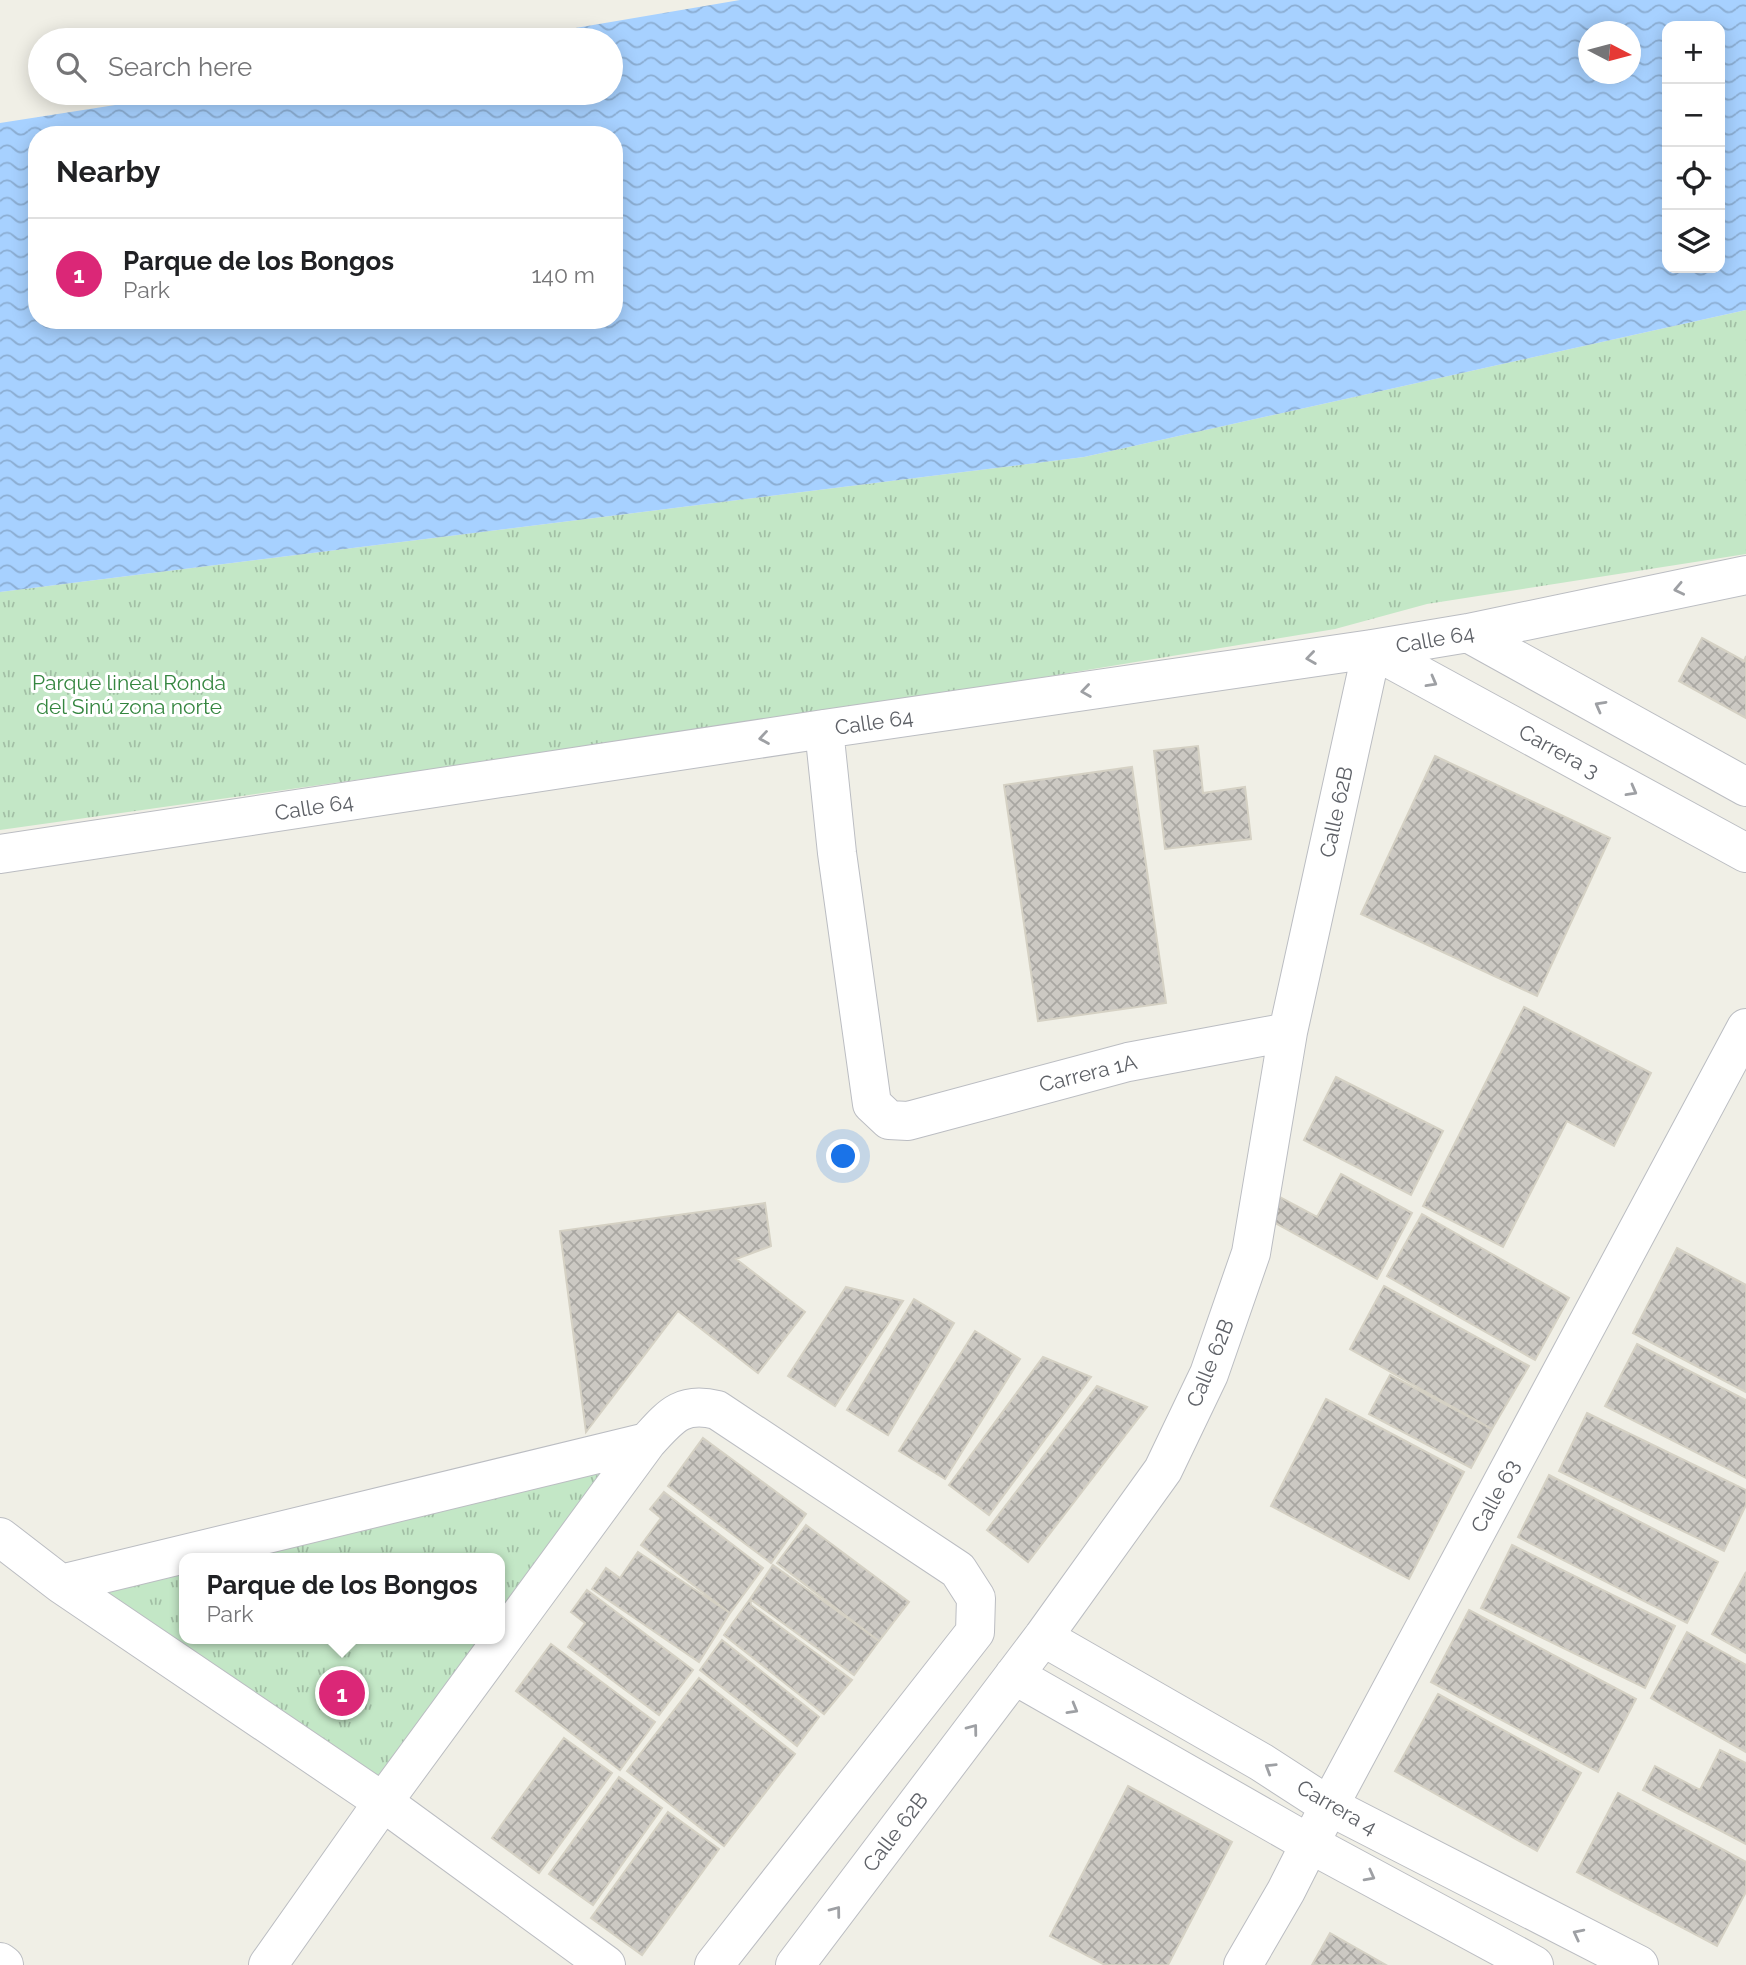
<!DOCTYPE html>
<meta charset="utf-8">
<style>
body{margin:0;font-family:Raleway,sans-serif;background:#f6f6f6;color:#202124}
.controls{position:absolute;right:21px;top:21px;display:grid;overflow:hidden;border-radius:14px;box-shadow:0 4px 18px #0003}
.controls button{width:63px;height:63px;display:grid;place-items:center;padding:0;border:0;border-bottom:2px solid #e0e0e0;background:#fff;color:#202124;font:35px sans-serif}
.compass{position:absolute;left:1578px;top:21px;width:63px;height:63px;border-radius:50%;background:#fff;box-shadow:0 4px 18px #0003;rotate:96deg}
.you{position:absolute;left:844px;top:1157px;width:24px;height:24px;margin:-18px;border:5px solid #fff;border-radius:50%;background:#1a73e8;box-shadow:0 0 0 10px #1a73e833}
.badge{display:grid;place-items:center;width:46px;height:46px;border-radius:50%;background:#db2777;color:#fff;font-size:23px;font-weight:700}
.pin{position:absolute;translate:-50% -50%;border:4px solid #fff;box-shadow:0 2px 7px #0006}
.popup{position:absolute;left:179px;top:1553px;width:326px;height:91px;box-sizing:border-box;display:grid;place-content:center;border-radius:14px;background:#fff;filter:drop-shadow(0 2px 5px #0005);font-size:23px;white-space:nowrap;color:#757577}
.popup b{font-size:26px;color:#202124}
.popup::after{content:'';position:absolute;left:50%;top:100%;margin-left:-14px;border:14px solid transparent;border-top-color:#fff}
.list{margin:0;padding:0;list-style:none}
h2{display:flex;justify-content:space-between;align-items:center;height:91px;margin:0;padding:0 28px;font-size:30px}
h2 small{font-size:23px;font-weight:400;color:#757577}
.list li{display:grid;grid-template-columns:46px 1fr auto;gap:21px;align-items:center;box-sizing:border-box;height:112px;padding:0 28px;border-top:2px solid #e0e0e0}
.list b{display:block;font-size:26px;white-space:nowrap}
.list p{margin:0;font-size:23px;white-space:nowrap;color:#757577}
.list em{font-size:23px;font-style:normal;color:#757577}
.icon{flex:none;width:38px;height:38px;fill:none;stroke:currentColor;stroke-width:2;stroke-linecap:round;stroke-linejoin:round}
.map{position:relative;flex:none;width:1746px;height:1965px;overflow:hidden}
.search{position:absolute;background:#fff;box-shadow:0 4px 18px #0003;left:28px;top:28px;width:595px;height:77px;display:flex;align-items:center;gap:18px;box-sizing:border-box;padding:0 24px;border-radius:38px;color:#757577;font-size:26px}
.panel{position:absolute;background:#fff;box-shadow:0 4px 18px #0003;left:28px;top:126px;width:595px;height:203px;border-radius:28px}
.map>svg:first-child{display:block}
</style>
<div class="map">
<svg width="1746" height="1965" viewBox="0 0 1746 1965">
<defs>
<pattern id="park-tufts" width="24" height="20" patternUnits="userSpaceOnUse" patternTransform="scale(1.75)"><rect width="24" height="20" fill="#c3e7c6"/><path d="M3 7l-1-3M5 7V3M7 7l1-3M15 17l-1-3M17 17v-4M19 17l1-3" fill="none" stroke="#a2bfa5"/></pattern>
<pattern id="water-waves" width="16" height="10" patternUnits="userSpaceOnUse" patternTransform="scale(1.75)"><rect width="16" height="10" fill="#a7d1ff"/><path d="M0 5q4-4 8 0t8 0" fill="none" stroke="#8badd2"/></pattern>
<pattern id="building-cross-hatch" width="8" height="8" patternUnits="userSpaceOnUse" patternTransform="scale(1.75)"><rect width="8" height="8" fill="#ccc9c3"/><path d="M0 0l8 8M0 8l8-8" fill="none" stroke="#a9a7a2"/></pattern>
</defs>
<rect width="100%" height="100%" fill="#f0efe6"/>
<path fill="url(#park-tufts)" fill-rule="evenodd" d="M 1746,310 L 1746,554 L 1427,604 L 1335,629 L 803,717 L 0,830 L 0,592 L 1084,457 Z
M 647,1442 L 383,1802 L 61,1584 ZM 184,1558 L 500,1558 L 500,1639 L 184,1639 Z"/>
<path fill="url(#water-waves)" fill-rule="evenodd" d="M 740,0 L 1746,0 L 1746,310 L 1084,457 L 0,592 L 0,123 L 192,93 L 611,93 L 611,40 L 505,40 ZM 1667,26 L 1720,26 L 1720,268 L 1667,268 ZM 1588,32 L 1630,32 L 1630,74 L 1588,74 ZM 37,135 L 614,135 L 614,320 L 37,320 Z"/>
<path fill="url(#building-cross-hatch)" stroke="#d5d1c4" stroke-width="2" d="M 1702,638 L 1744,661 L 1746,656 L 1746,718 L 1679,681 Z
M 1198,746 L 1203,793 L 1245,787 L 1251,839 L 1165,849 L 1154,751 Z
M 1435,756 L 1610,838 L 1537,996 L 1361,914 Z
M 1132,767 L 1166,1003 L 1038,1021 L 1004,785 Z
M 1524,1007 L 1651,1073 L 1614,1146 L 1567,1121 L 1503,1247 L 1423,1206 Z
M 1336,1077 L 1443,1131 L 1411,1195 L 1304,1140 Z
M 1341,1174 L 1412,1213 L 1377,1279 L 1266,1218 L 1278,1196 L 1317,1217 Z
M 765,1203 L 771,1246 L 736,1259 L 805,1312 L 758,1373 L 678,1311 L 586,1432 L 560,1231 Z
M 1422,1214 L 1569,1298 L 1535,1360 L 1387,1276 Z
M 1677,1248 L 1746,1285 L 1746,1392 L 1633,1333 Z
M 1384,1286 L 1529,1366 L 1492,1429 L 1350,1349 Z
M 846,1287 L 903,1301 L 835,1406 L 788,1376 Z
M 914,1299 L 954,1323 L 888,1435 L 847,1410 Z
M 975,1331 L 1020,1359 L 945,1479 L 899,1451 Z
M 1637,1344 L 1746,1400 L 1746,1478 L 1605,1406 Z
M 1043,1357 L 1091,1377 L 989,1515 L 949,1485 Z
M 1390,1375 L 1492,1429 L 1471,1468 L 1369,1414 Z
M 1097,1386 L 1147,1407 L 1028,1562 L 987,1530 Z
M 1326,1399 L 1464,1472 L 1409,1579 L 1271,1506 Z
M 1587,1413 L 1746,1490 L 1746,1505 L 1724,1551 L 1559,1471 Z
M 703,1438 L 806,1514 L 771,1563 L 668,1486 Z
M 1549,1475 L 1718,1562 L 1687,1623 L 1518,1537 Z
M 664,1492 L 763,1568 L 730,1613 L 641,1545 L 661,1518 L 650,1509 Z
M 806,1525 L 909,1602 L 879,1641 L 777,1563 Z
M 1512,1545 L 1675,1626 L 1645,1688 L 1481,1608 Z
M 638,1552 L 730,1613 L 699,1662 L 592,1589 L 606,1568 L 620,1578 Z
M 773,1565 L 879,1641 L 854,1675 L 750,1599 Z
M 1746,1572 L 1746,1653 L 1712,1634 Z
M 587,1590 L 693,1670 L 659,1715 L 568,1647 L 585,1623 L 571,1612 Z
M 750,1599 L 751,1605 L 852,1680 L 824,1714 L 724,1635 Z
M 1469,1610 L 1636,1699 L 1598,1772 L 1431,1682 Z
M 1687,1632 L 1746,1665 L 1746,1752 L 1651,1698 Z
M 722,1640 L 819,1717 L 797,1746 L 700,1670 Z
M 551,1644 L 655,1722 L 620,1770 L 516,1691 Z
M 699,1678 L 795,1754 L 724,1846 L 627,1771 Z
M 1438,1694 L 1581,1773 L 1537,1851 L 1395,1771 Z
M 564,1738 L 612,1773 L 539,1873 L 492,1838 Z
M 1720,1750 L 1746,1763 L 1746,1844 L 1643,1790 L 1655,1766 L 1700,1790 Z
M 619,1777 L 662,1808 L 593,1905 L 549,1874 Z
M 1128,1786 L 1232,1842 L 1168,1965 L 1105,1965 L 1050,1936 Z
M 1618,1793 L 1746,1862 L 1746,1892 L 1717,1946 L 1577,1872 Z
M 668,1812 L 719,1849 L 642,1955 L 591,1918 Z
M 1330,1933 L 1386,1965 L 1312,1965 Z"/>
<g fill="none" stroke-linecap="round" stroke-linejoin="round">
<defs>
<path id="minor" d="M 1468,633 L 1746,787
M 824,729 L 837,853 L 872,1104 L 889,1120 L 908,1121 L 1128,1062 L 1288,1032
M 0,854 L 824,729 L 1372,649 L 1468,633 L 1746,575
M 0,1537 L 61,1584 L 383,1802 L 606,1965
M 61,1584 L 647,1442
M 1043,1637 L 1261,1762 L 1329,1806 L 1639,1965
M 1014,1675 L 1310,1844 L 1534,1965
M 0,1962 L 4,1965
M 268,1965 L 383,1802 L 647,1442 C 670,1417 681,1401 717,1410 L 958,1570 L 976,1598 L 975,1632 L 714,1965
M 795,1965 L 1043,1637 L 1163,1470 L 1209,1374 L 1251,1253 L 1288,1032 L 1372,649 L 1746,853
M 1243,1965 L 1286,1891 L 1329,1806 L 1746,1028"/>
</defs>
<use href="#minor" stroke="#bbbdc2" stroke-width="40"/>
<use href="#minor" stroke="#fff" stroke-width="38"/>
</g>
<defs><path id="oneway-chevron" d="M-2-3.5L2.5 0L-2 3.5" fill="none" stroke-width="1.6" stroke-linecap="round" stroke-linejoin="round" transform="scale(1.75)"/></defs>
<g stroke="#9ea0a4">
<use href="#oneway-chevron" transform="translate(1679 589) rotate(168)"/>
<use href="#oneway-chevron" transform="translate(1311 658) rotate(172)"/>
<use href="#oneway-chevron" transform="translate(1432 682) rotate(29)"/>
<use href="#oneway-chevron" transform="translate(1086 691) rotate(172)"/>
<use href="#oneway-chevron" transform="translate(1600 706) rotate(-151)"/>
<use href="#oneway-chevron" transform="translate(764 738) rotate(171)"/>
<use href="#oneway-chevron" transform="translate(1632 791) rotate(29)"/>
<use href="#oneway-chevron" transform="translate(1073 1709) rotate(30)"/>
<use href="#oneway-chevron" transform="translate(973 1729) rotate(-53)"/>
<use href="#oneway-chevron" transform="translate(1270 1768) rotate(-148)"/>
<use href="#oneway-chevron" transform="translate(1370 1876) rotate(28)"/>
<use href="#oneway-chevron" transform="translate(836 1911) rotate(-53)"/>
<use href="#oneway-chevron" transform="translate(1578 1934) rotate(-153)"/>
</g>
<g text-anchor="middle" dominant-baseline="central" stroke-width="6" stroke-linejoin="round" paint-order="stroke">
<g font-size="21" fill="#5e6167" stroke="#fff">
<text transform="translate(1435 639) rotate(-10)">Calle 64</text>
<text transform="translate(874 722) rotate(-8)">Calle 64</text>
<text transform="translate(1559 751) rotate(29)">Carrera 3</text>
<text transform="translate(314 807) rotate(-9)">Calle 64</text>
<text transform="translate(1336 812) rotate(-78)">Calle 62B</text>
<text transform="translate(1088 1073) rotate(-14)">Carrera 1A</text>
<text transform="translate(1210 1363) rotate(-68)">Calle 62B</text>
<text transform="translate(1495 1496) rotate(-62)">Calle 63</text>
<text transform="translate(1337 1807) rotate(30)">Carrera 4</text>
<text transform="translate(895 1832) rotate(-53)">Calle 62B</text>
</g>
<g font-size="21" fill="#358640" stroke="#fff">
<text x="129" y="682">Parque lineal Ronda<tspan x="129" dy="24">del Sinú zona norte</tspan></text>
</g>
</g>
</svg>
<div class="controls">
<button>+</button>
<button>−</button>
<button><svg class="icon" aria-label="locate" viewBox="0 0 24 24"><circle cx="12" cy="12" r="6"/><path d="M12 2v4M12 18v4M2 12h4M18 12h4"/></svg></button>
<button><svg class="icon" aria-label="layers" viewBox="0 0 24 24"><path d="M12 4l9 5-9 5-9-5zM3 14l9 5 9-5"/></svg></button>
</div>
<svg class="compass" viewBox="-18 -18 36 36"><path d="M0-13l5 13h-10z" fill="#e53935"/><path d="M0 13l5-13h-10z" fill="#757577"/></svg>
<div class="you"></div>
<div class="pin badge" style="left:342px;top:1693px">1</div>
<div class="popup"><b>Parque de los Bongos</b>Park</div>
<div class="search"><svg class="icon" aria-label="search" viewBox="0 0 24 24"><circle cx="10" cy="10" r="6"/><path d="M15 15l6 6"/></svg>Search here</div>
<section class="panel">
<h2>Nearby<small></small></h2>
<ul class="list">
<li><span class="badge">1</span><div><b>Parque de los Bongos</b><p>Park</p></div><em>140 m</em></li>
</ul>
</section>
</div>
